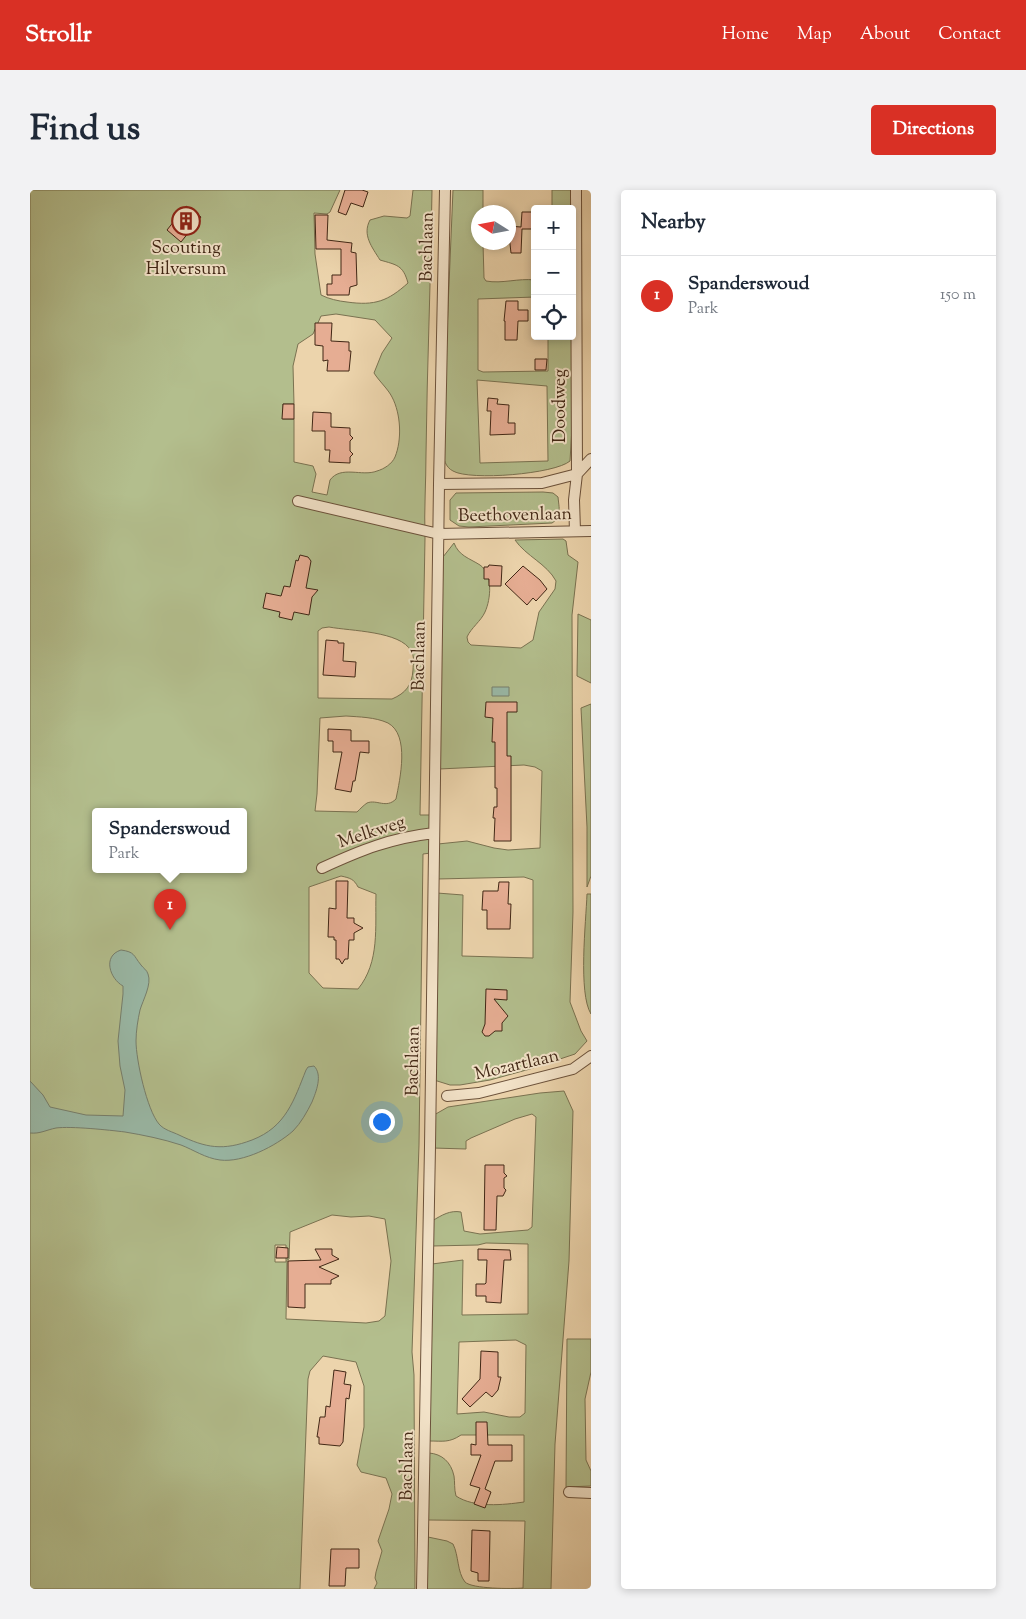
<!DOCTYPE html>
<meta charset="utf-8">
<style>
body{margin:0;font-family:"Sorts Mill Goudy",serif;background:#f2f2f3;color:#1f2937}
.controls{position:absolute;right:15px;top:15px;display:grid;overflow:hidden;border-radius:5px;box-shadow:0 2px 8px #0003}
.controls button{width:45px;height:45px;display:grid;place-items:center;padding:0;border:0;border-bottom:1px solid #e0e1e3;background:#fff;color:#1f2937;font:25px sans-serif}
.compass{position:absolute;left:441px;top:15px;width:45px;height:45px;border-radius:50%;background:#fff;box-shadow:0 2px 8px #0003;rotate:281deg}
.you{position:absolute;left:351px;top:931px;width:18px;height:18px;margin:-12px;border:4px solid #fff;border-radius:50%;background:#1a73e8;box-shadow:0 0 0 8px #1a73e833}
.badge{display:grid;place-items:center;width:32px;height:32px;border-radius:50%;background:#d93025;color:#fff;font-size:16px;font-weight:700}
.pin{position:absolute;translate:-50% -41px;filter:drop-shadow(0 1px 2px #0008)}
.pin::after{content:'';position:absolute;top:26px;width:18px;height:15px;background:inherit;clip-path:polygon(0 0,100% 0,50% 100%)}
.popup{position:absolute;left:62px;top:618px;width:155px;height:65px;box-sizing:border-box;display:grid;place-content:center;border-radius:5px;background:#fff;filter:drop-shadow(0 1px 4px #0005);font-size:16px;white-space:nowrap;color:#747a83}
.popup b{font-size:19px;color:#1f2937}
.popup::after{content:'';position:absolute;left:50%;top:100%;margin-left:-10px;border:10px solid transparent;border-top-color:#fff}
.list{margin:0;padding:0;list-style:none}
h2{display:flex;justify-content:space-between;align-items:center;height:65px;margin:0;padding:0 20px;font-size:21px}
h2 small{font-size:16px;font-weight:400;color:#747a83}
.list li{display:grid;grid-template-columns:32px 1fr auto;gap:15px;align-items:center;box-sizing:border-box;height:80px;padding:0 20px;border-top:1px solid #e0e1e3}
.list b{display:block;font-size:19px;white-space:nowrap}
.list p{margin:0;font-size:16px;white-space:nowrap;color:#747a83}
.list em{font-size:16px;font-style:normal;color:#747a83}
.icon{flex:none;width:28px;height:28px;fill:none;stroke:currentColor;stroke-width:2;stroke-linecap:round;stroke-linejoin:round}
.map{position:relative;flex:none;width:561px;height:1399px;overflow:hidden;border-radius:5px}
header{display:flex;align-items:center;gap:30px;box-sizing:border-box;height:70px;padding:0 25px;background:#d93025;color:#fff}
header strong{font-size:24px}
nav{display:flex;gap:28px;margin-inline-start:auto;font-size:18px}
.intro{display:flex;align-items:center;justify-content:space-between;box-sizing:border-box;height:120px;padding:0 30px}
h1{margin:0;font-size:35px}
.button{padding:12px 22px;border-radius:5px;background:#d93025;color:#fff;font-size:18px;font-weight:700}
main{display:flex;gap:30px;padding:0 30px}
aside{flex:1;background:#fff;border-radius:5px;box-shadow:0 2px 8px #0003}
.map>svg:first-child{display:block}
</style>
<header>
<strong>Strollr</strong>
<nav><a>Home</a><a>Map</a><a>About</a><a>Contact</a></nav>
</header>
<div class="intro"><h1>Find us</h1><a class="button">Directions</a></div>
<main>
<div class="map">
<svg width="561" height="1399" viewBox="0 0 561 1399">
<rect width="100%" height="100%" fill="#ecd4ac"/>
<filter id="stains"><feTurbulence type="fractalNoise" baseFrequency=".004" numOctaves="4"/><feColorMatrix values="0 0 0 0 .2 0 0 0 0 .09 0 0 0 0 .02 0 0 0 .5 -.17"/></filter>
<radialGradient id="worn" r=".72"><stop offset=".6" stop-color="#630" stop-opacity="0"/><stop offset="1" stop-color="#630" stop-opacity=".3"/></radialGradient>
<path fill="#b3be8d" stroke="#7a7251" fill-rule="evenodd" d="M 0,0 L 310,0 L 300,22 L 297,24 L 284,23 L 285,64 L 291,105 C 299,109 308,111 317,112 C 345,116 358,111 378,93 C 373,75 367,75 350,70 C 342,57 332,45 340,30 L 354,26 L 377,28 L 380,26 L 383,0 L 402,0 C 401,88 397,176 396,264 C 396,292 394,320 395,348 L 390,625 L 401,625 L 401,663 L 393,664 L 389,955 L 382,1162 L 384,1185 L 385,1399 L 344,1399 L 347,1393 L 345,1388 L 346,1382 L 352,1361 L 348,1351 L 359,1319 L 362,1304 L 356,1288 L 331,1282 L 327,1275 L 334,1237 L 334,1196 L 326,1172 L 293,1166 L 280,1181 L 278,1189 L 270,1399 L 0,1399 ZM 306,124 L 345,130 L 362,148 L 352,163 L 344,183 C 349,191 358,199 362,207 C 371,224 372,250 365,267 C 362,274 354,279 347,281 C 332,287 311,275 300,290 L 297,305 L 282,302 L 286,284 L 283,276 L 264,272 L 264,229 L 253,229 L 253,214 L 264,214 L 263,176 L 268,154 L 283,144 L 291,126 ZM 299,437 C 320,441 371,441 381,461 C 385,467 383,474 383,480 C 382,495 376,503 362,509 L 288,508 L 288,441 L 292,438 ZM 316,526 C 329,527 345,527 358,533 C 380,545 370,589 366,609 C 356,619 347,609 337,613 C 334,615 330,619 327,622 L 285,621 L 287,604 L 290,528 ZM 66,621 L 214,621 L 214,679 L 66,679 ZM 311,686 C 320,688 324,689 328,697 L 346,704 C 345,737 350,772 328,799 L 293,798 L 279,783 L 279,697 ZM 302,1025 L 321,1027 L 339,1026 L 355,1029 L 361,1071 L 355,1126 L 349,1131 L 336,1133 L 256,1129 L 257,1070 L 259,1069 L 260,1042 ZM 245,1055 L 256,1055 L 256,1072 L 245,1072 Z
M 423,0 L 453,0 L 453,22 L 448,22 L 448,52 L 453,53 L 454,88 L 456,91 C 472,94 488,88 505,90 L 505,107 L 448,109 L 448,180 L 453,182 L 518,181 L 518,146 L 542,146 L 542,19 L 522,19 L 522,0 L 542,0 L 543,220 L 540,271 C 525,284 440,291 423,281 C 415,277 414,269 412,261 ZM 447,190 L 517,196 L 518,271 L 450,273 Z
M 513,302 L 523,303 L 528,307 C 529,318 532,327 522,333 L 439,337 L 429,336 L 420,330 L 420,310 L 426,303 Z
M 533,349 L 536,351 L 538,365 L 548,372 L 542,425 L 543,722 L 540,812 L 551,841 L 557,851 L 545,864 L 500,879 L 460,890 L 430,895 L 420,895 L 404,890 L 407,703 L 433,705 L 432,766 L 503,768 L 503,690 L 494,687 L 407,689 L 408,654 L 437,651 L 464,658 L 478,660 L 510,658 L 512,581 L 505,577 L 494,575 L 409,579 L 413,367 L 424,353 C 429,366 439,368 450,375 C 463,384 461,409 455,422 C 451,431 441,438 437,447 L 438,452 L 441,455 L 491,458 L 503,450 L 509,422 L 525,399 L 526,391 C 517,374 496,366 485,350 Z
M 548,424 L 561,430 L 561,493 L 547,486 Z
M 561,514 L 561,686 L 557,697 L 557,637 L 551,518 Z
M 557,704 L 561,704 L 561,824 C 548,803 556,732 557,704 Z
M 534,901 L 543,921 L 539,1071 L 525,1254 L 521,1399 L 397,1399 L 398,1347 L 417,1351 L 423,1354 C 429,1366 427,1382 435,1392 C 442,1399 482,1399 493,1398 L 495,1331 L 398,1330 L 399,1263 C 412,1264 421,1272 424,1286 C 425,1292 424,1299 426,1306 C 444,1318 473,1315 494,1312 L 494,1245 L 431,1245 C 419,1253 413,1251 399,1251 L 402,1074 L 433,1070 L 432,1125 L 498,1124 L 498,1054 L 456,1053 L 448,1055 L 402,1056 L 402,1031 C 412,1025 420,1020 431,1022 L 434,1041 L 450,1044 L 498,1040 L 502,1037 L 506,927 L 502,924 L 485,929 L 441,948 L 436,951 L 436,959 L 403,958 L 404,925 L 418,917 L 510,903 ZM 486,1150 L 496,1155 L 495,1223 L 490,1227 L 479,1227 L 454,1222 L 427,1224 L 429,1152 Z
M 537,1149 L 561,1149 L 561,1182 L 555,1209 L 556,1270 L 561,1281 L 561,1296 L 536,1297 Z"/>
<path fill="#99b8a6" stroke="#767e6c" d="M 462,497 L 479,497 L 479,506 L 462,506 Z
M 91,760 C 105,762 103,765 111,775 C 113,778 117,780 118,784 C 122,794 113,810 110,820 C 108,829 106,841 106,851 C 106,870 117,920 129,934 C 134,940 143,942 149,945 C 176,958 193,961 222,950 C 256,937 264,910 276,880 L 278,877 L 284,876 C 293,885 286,902 282,912 C 277,922 271,933 263,941 C 246,956 213,973 190,970 C 175,968 164,960 151,955 C 133,949 113,945 95,942 C 79,940 41,936 26,938 C 16,940 10,944 0,943 L 0,891 L 13,905 L 20,917 L 56,925 L 93,926 L 95,900 L 90,876 L 88,851 L 93,804 L 93,796 C 80,789 72,766 91,760 Z"/>
<path fill="#e6ad93" stroke="#412715" d="M 315,0 L 332,0 L 338,2 L 333,17 L 321,13 L 316,25 L 308,22 Z
M 156,16 L 171,27 L 151,52 L 137,40 Z
M 492,22 L 505,22 L 505,39 L 492,39 L 491,63 L 481,63 L 478,36 L 491,37 Z
M 285,25 L 298,25 L 297,50 L 322,53 L 321,62 L 326,63 L 327,95 L 320,97 L 319,105 L 297,105 L 297,94 L 302,94 L 302,85 L 311,85 L 311,59 L 286,59 Z
M 476,111 L 488,111 L 488,120 L 498,120 L 498,131 L 488,131 L 487,150 L 475,150 L 475,131 L 474,131 Z
M 285,133 L 302,133 L 301,151 L 319,152 L 319,161 L 321,161 L 319,181 L 297,181 L 298,170 L 293,171 L 293,156 L 285,155 Z
M 505,169 L 517,169 L 516,180 L 505,180 Z
M 458,208 L 468,209 L 467,214 L 479,215 L 478,233 L 485,233 L 485,244 L 460,245 L 461,221 L 457,221 Z
M 253,214 L 264,214 L 264,229 L 252,229 Z
M 283,222 L 301,223 L 301,237 L 320,238 L 320,245 L 323,248 L 320,251 L 320,261 L 323,264 L 320,267 L 320,273 L 299,272 L 300,260 L 295,260 L 295,241 L 282,241 Z
M 270,365 L 278,367 L 281,371 L 276,398 L 288,400 L 282,407 L 279,425 L 264,422 L 262,430 L 249,427 L 250,422 L 233,418 L 236,403 L 251,406 L 254,396 L 260,397 L 266,370 L 268,371 Z
M 459,375 L 472,376 L 471,396 L 459,396 L 459,389 L 454,389 L 454,377 L 458,377 Z
M 493,376 L 510,390 L 517,399 L 506,411 L 503,408 L 497,415 L 475,394 Z
M 296,450 L 308,451 L 308,453 L 314,453 L 313,471 L 326,472 L 325,487 L 293,485 Z
M 456,512 L 487,512 L 487,522 L 477,522 L 477,566 L 481,566 L 481,651 L 464,651 L 465,628 L 463,628 L 464,617 L 467,617 L 467,598 L 465,598 L 465,552 L 462,552 L 463,528 L 455,527 Z
M 298,539 L 321,540 L 321,551 L 339,551 L 339,563 L 330,562 L 325,591 L 323,591 L 321,602 L 305,599 L 312,562 L 303,562 L 303,551 L 298,551 Z
M 306,691 L 318,691 L 317,728 L 324,728 L 324,733 L 333,738 L 324,743 L 324,750 L 319,750 L 318,769 L 315,769 L 312,774 L 309,769 L 306,769 L 306,750 L 304,750 L 304,747 L 298,747 L 299,718 L 306,719 Z
M 469,692 L 479,692 L 478,714 L 481,714 L 480,739 L 457,739 L 457,720 L 452,720 L 453,701 L 468,701 Z
M 456,799 L 477,800 L 477,810 L 464,809 L 478,826 L 472,833 L 472,841 L 465,841 L 459,846 L 455,846 L 452,842 L 455,834 Z
M 455,975 L 474,975 L 474,983 L 477,986 L 474,988 L 474,998 L 476,1000 L 473,1006 L 467,1006 L 466,1040 L 454,1040 Z
M 247,1057 L 258,1058 L 258,1068 L 246,1068 Z
M 285,1059 L 302,1059 L 302,1065 L 309,1069 L 289,1077 L 309,1086 L 301,1090 L 301,1094 L 275,1094 L 275,1118 L 258,1117 L 258,1071 L 291,1070 Z
M 448,1059 L 480,1060 L 481,1070 L 474,1070 L 471,1113 L 456,1112 L 456,1106 L 446,1106 L 446,1094 L 455,1094 L 456,1093 L 457,1070 L 448,1070 Z
M 451,1161 L 468,1162 L 468,1187 L 471,1187 L 468,1200 L 462,1207 L 456,1202 L 440,1217 L 432,1209 L 450,1189 Z
M 304,1180 L 316,1182 L 314,1194 L 321,1195 L 319,1209 L 316,1208 L 313,1252 L 310,1256 L 289,1254 L 289,1247 L 287,1247 L 290,1227 L 295,1227 L 296,1216 L 300,1217 Z
M 446,1232 L 457,1232 L 458,1255 L 482,1255 L 482,1271 L 465,1271 L 455,1299 L 461,1302 L 455,1318 L 444,1314 L 450,1298 L 440,1295 L 451,1265 L 441,1265 L 441,1254 L 446,1255 Z
M 442,1340 L 460,1341 L 459,1391 L 448,1391 L 448,1383 L 441,1381 Z
M 301,1359 L 329,1359 L 329,1378 L 316,1378 L 315,1396 L 299,1396 Z"/>
<g fill="none" stroke-linecap="round" stroke-linejoin="round">
<defs>
<path id="street" d="M 547,284 L 561,269
M 409,294 L 415,0
M 268,311 L 409,344 L 561,341
M 545,341 L 544,310 L 547,284 L 546,0
M 292,678 C 331,660 361,648 404,643
M 417,906 L 449,903 L 543,879 L 561,866
M 539,1302 L 561,1303
M 392,1399 L 400,956 L 409,294 L 512,293 L 547,284"/>
</defs>
<use href="#street" stroke="#6c523b" stroke-width="12"/>
<use href="#street" stroke="#f3e3c9" stroke-width="10"/>
</g>
<defs>
<symbol id="building-ring" viewBox="-11 -11 22 22"><circle r="9.5" fill="#f3e3c9" stroke="#8f2418" stroke-width="1.5"/><path d="M-4-6H4V6H1V3H-1V6H-4ZM-2.5-4.3h1.7v1.8h-1.7ZM.8-4.3h1.7v1.8H.8ZM-2.5-1h1.7V.8h-1.7ZM.8-1h1.7V.8H.8Z" fill="#8f2418"/></symbol>
</defs>
<g fill-rule="evenodd">
<use href="#building-ring" x="140" y="15" width="32" height="32"/>
</g>
<g text-anchor="middle" dominant-baseline="central" stroke-width="4" stroke-linejoin="round" paint-order="stroke">
<g font-size="18" fill="#412715" stroke="#f3e3c9">
<text transform="translate(398 57) rotate(-89)">Bachlaan</text>
<text transform="translate(531 216) rotate(-90)">Doodweg</text>
<text transform="translate(485 326) rotate(-1)">Beethovenlaan</text>
<text transform="translate(390 466) rotate(-89)">Bachlaan</text>
<text transform="translate(342 643) rotate(-18)">Melkweg</text>
<text transform="translate(384 871) rotate(-89)">Bachlaan</text>
<text transform="translate(487 876) rotate(-13)">Mozartlaan</text>
<text transform="translate(378 1276) rotate(-89)">Bachlaan</text>
</g>
<g font-size="18" fill="#412715" stroke="#f3e3c9">
<text x="156" y="59">Scouting<tspan x="156" dy="21">Hilversum</tspan></text>
</g>
</g>
<rect width="100%" height="100%" filter="url(#stains)"/>
<rect width="100%" height="100%" fill="url(#worn)"/>
</svg>
<div class="controls">
<button>+</button>
<button>−</button>
<button><svg class="icon" aria-label="locate" viewBox="0 0 24 24"><circle cx="12" cy="12" r="6"/><path d="M12 2v4M12 18v4M2 12h4M18 12h4"/></svg></button>
</div>
<svg class="compass" viewBox="-18 -18 36 36"><path d="M0-13l5 13h-10z" fill="#e53935"/><path d="M0 13l5-13h-10z" fill="#747a83"/></svg>
<div class="you"></div>
<div class="pin badge" style="left:140px;top:740px">1</div>
<div class="popup"><b>Spanderswoud</b>Park</div>
</div>
<aside>
<h2>Nearby<small></small></h2>
<ul class="list">
<li><span class="badge">1</span><div><b>Spanderswoud</b><p>Park</p></div><em>150 m</em></li>
</ul>
</aside>
</main>
